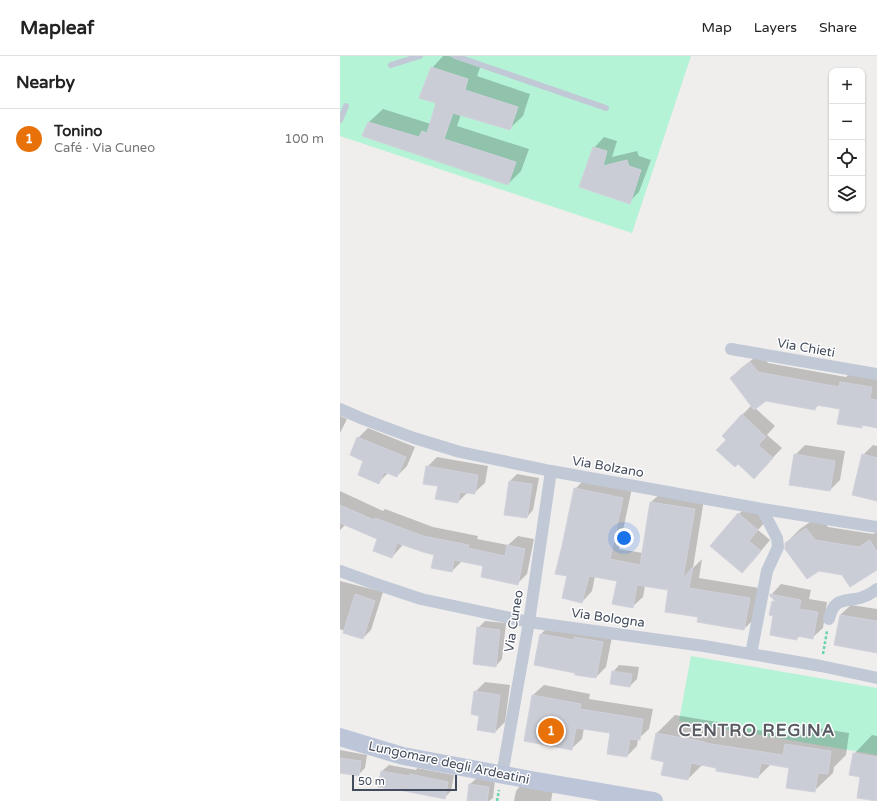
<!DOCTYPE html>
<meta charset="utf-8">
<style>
body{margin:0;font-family:"Varela Round",sans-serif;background:#f2f2f2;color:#222}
.controls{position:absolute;right:12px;top:12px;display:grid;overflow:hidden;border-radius:8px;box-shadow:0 1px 3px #0004}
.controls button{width:36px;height:36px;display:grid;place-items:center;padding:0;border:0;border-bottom:1px solid #e0e0e0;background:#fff;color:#222;font:20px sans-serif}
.scale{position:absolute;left:12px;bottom:10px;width:105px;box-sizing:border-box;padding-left:4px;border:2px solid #434c5c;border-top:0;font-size:11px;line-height:14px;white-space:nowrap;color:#434c5c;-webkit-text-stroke:3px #fff;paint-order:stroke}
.you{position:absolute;left:284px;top:482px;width:14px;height:14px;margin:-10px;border:3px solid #fff;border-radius:50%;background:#1a73e8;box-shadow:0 0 0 6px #1a73e833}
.badge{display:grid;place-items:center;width:26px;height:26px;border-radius:50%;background:#0646f1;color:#fff;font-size:13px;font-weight:700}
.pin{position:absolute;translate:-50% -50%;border:2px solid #fff;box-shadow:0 1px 4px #0006}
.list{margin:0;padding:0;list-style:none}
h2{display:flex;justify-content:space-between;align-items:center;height:52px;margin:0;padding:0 16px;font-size:17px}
h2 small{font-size:13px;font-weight:400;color:#767676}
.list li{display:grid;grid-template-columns:26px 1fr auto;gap:12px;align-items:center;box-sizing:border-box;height:60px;padding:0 16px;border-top:1px solid #e0e0e0}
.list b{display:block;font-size:15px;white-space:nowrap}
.list p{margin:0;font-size:13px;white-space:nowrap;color:#767676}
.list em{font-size:13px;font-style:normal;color:#767676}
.icon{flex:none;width:22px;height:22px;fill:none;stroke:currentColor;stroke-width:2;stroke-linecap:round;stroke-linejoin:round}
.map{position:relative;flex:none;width:537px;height:745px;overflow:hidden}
header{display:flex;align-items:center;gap:24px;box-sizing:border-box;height:56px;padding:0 20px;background:#fff;border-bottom:1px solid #e0e0e0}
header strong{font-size:19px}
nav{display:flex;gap:22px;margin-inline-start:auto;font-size:14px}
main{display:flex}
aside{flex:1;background:#fff}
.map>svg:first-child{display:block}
</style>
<header>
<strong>Mapleaf</strong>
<nav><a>Map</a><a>Layers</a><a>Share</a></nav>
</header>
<main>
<aside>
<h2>Nearby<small></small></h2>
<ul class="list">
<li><span class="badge" style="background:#e8710a">1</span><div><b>Tonino</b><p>Café · Via Cuneo</p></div><em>100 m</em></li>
</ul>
</aside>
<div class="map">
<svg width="537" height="745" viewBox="0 0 537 745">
<rect width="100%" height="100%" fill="#f0eded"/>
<path fill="#b5f3d7" d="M 0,0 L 351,0 L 292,177 L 0,80 Z
M 351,600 L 537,632 L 537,699 L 339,665 Z"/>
<path fill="#0003" d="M 103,0 L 109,0 L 141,9 L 137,20 L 190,38 L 183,60 L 169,73 L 121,58 L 117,70 L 189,93 L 181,115 L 168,128 L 24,79 L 29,66 L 43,53 L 91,68 L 97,46 L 92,12 Z
M 264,81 L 277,85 L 272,101 L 297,95 L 299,100 L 311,104 L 299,136 L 289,146 L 240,130 L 254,92 Z
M 421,297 L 428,307 L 506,321 L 511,316 L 537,321 L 537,371 L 524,369 L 521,371 L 501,352 L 479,349 L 474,353 L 426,344 L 415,352 L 435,370 L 427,379 L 442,392 L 424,411 L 388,384 L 402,359 L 412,349 L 391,322 L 401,312 Z
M 0,360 L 7,363 L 0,377 Z
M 28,372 L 75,391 L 67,410 L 57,420 L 48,417 L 39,426 L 18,382 Z
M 465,389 L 505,395 L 500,424 L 490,434 L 455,399 Z
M 533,389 L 537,390 L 537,444 L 523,399 Z
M 97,401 L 148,410 L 145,427 L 134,437 L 128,436 L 118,446 L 99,430 L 87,411 Z
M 177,418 L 199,422 L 193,454 L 187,461 L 170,425 Z
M 245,423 L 292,432 L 279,493 L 303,497 L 311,446 L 322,436 L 364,443 L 353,512 L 362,503 L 359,522 L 419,532 L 414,563 L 404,573 L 359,560 L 329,533 L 305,530 L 303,541 L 292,551 L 278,525 L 255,520 L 252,535 L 242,546 L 228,520 L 235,433 Z
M 0,435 L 43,455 L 45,453 L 93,471 L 138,480 L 137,483 L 168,489 L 178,480 L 194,483 L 187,518 L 178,527 L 144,509 L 122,505 L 112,515 L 95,498 L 63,488 L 61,491 L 52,501 L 39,482 L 6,468 L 0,474 Z
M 409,448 L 427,464 L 418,474 L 430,484 L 412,506 L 399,458 Z
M 480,459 L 488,471 L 533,478 L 537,476 L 537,513 L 503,518 L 446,487 L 460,473 Z
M 0,525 L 43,536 L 31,574 L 23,582 L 0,573 Z
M 441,528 L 471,534 L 469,543 L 487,546 L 483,572 L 472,582 L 460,580 L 456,583 L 435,559 L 433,546 L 435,544 L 431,539 Z
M 511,549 L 537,553 L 537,596 L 495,588 L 500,559 Z
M 145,565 L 166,567 L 162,603 L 156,610 L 138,572 Z
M 211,568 L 273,576 L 266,611 L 256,621 L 236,618 L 201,578 Z
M 279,609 L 299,611 L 297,623 L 290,630 L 273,616 Z
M 145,626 L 170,629 L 165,666 L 155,676 L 140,659 L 135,636 Z
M 204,629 L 250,638 L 249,643 L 313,653 L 309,673 L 298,683 L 297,690 L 287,700 L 271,676 L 244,672 L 242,683 L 231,693 L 193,639 Z
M 335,659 L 383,667 L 382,668 L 455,680 L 465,670 L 509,677 L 506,699 L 494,711 L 493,717 L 474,735 L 451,711 L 431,708 L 418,721 L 363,708 L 348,723 L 325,705 L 316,678 Z
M 532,679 L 537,680 L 537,744 L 521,720 L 514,698 Z
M 0,694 L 27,699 L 25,712 L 18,719 L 0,716 Z
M 49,709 L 76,714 L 77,712 L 114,719 L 111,735 L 105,741 L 50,731 L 42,715 Z
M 137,722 L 155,724 L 153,742 L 149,745 L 128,745 L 130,728 Z
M 182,728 L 213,733 L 211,745 L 174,745 L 176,735 Z"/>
<path fill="#cbcdd6" stroke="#d0d1da" d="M 91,11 L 128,23 L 125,34 L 178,51 L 170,74 L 113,57 L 104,83 L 176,106 L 168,129 L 22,80 L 28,66 L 79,81 L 82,75 L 87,77 L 96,47 L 79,42 Z
M 253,91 L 267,95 L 263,110 L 287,104 L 289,110 L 301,114 L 290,148 L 239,131 Z
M 410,306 L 418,316 L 499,331 L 500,326 L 532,331 L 530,343 L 537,344 L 537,372 L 522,369 L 522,372 L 497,368 L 500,353 L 476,349 L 475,354 L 426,345 L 414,354 L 390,322 Z
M 402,358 L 426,381 L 418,389 L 433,402 L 414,423 L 398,408 L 395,411 L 376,394 L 386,384 L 382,380 Z
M 17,381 L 66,401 L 57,421 L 44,416 L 39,428 L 18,419 L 23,405 L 10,399 Z
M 454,398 L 495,405 L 490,435 L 449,429 Z
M 522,398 L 537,402 L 537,445 L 512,439 Z
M 86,410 L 138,419 L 135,438 L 120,436 L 118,447 L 95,443 L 98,430 L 83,428 Z
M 169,425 L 192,428 L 187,462 L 164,459 Z
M 234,432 L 283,442 L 270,503 L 300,509 L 310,446 L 355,453 L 343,522 L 353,511 L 349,532 L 410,542 L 404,574 L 357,566 L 358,561 L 325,556 L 328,534 L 297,529 L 293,552 L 272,548 L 277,525 L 249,520 L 242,547 L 222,542 L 227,520 L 215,518 L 222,490 Z
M 0,449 L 34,464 L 35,462 L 83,480 L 129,489 L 128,492 L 165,500 L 167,489 L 185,493 L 178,529 L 141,521 L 143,510 L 114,504 L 112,516 L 91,512 L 94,499 L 83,496 L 57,487 L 52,502 L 33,495 L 37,483 L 0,467 Z
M 398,457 L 418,474 L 409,485 L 421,495 L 402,517 L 370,490 Z
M 466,472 L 475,484 L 519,491 L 530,484 L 537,496 L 537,514 L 510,531 L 502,519 L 479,515 L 467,523 L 445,493 L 445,487 Z
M 15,538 L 35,545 L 23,583 L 3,577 Z
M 430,538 L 461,544 L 459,553 L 478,556 L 473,583 L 457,580 L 457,584 L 430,579 L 433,560 L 429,559 L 432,545 L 436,546 L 430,540 Z
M 500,559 L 537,565 L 537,597 L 494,589 Z
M 137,571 L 160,574 L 156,611 L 133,608 Z
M 200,578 L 234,584 L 234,581 L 263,586 L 256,622 L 235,619 L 235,617 L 194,609 Z
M 272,615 L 292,618 L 290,631 L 270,628 Z
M 134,635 L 160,639 L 155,677 L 137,674 L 139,660 L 131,658 Z
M 192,639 L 241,648 L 240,653 L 303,663 L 300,684 L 290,683 L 287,701 L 267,698 L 270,677 L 236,672 L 232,694 L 184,685 Z
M 316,677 L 365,686 L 365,687 L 443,699 L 445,688 L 491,695 L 488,718 L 478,717 L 475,736 L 446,732 L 449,712 L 421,707 L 418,722 L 376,715 L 376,712 L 351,707 L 348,724 L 321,719 L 324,706 L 311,703 Z
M 513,697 L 537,701 L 537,745 L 517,742 L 520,721 L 509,719 Z
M 0,702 L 21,705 L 19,720 L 0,717 Z
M 41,715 L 69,720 L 70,718 L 108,726 L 105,743 L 49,732 L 49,733 L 38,731 Z
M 129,728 L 149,731 L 147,745 L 127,745 Z"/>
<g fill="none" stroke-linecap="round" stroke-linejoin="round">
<path stroke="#6ad5b2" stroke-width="2.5" stroke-dasharray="3 2" stroke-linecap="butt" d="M 483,598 L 487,575
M 157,745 L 159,734"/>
<path stroke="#c1c9d6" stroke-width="6" d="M 115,0 L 266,52
M 51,9 L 80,0
M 0,64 L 6,50"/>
<path stroke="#c1c9d6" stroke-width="12" d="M 391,293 L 537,318
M 0,353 L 23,363 L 74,382 L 120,396 L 211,415 L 422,453 L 537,471
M 0,515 L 33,527 L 81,543 L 189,566 L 364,590 L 481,610 L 537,622
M 489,563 C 494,541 504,546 520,542 C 527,540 532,537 537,533
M 411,598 L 427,515 L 438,491 L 437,482 L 422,453
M 162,719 L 189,566 L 211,415"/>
<path stroke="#bdc6d9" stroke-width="18" d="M 0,681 L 63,700 L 191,724 L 314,745"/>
</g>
<g text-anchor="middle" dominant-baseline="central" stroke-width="3" stroke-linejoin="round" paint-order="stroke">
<g font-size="13" fill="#434c5c" stroke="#fff">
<text transform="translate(466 292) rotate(10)">Via Chieti</text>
<text transform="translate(268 411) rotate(10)">Via Bolzano</text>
<text transform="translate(268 562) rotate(8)">Via Bologna</text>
<text transform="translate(174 565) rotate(-81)">Via Cuneo</text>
<text transform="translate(109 707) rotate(12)">Lungomare degli Ardeatini</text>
</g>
<g font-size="17" font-weight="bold" letter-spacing="1" fill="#595c63" stroke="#fff">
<text x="417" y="674">CENTRO REGINA</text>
</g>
</g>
</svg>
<div class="controls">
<button>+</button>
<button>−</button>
<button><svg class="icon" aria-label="locate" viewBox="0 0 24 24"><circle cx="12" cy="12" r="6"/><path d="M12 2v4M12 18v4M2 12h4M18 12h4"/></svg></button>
<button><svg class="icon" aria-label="layers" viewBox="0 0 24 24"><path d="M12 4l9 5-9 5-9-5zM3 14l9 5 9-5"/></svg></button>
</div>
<div class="scale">50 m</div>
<div class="you"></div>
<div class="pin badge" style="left:211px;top:675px;background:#e8710a">1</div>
</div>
</main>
